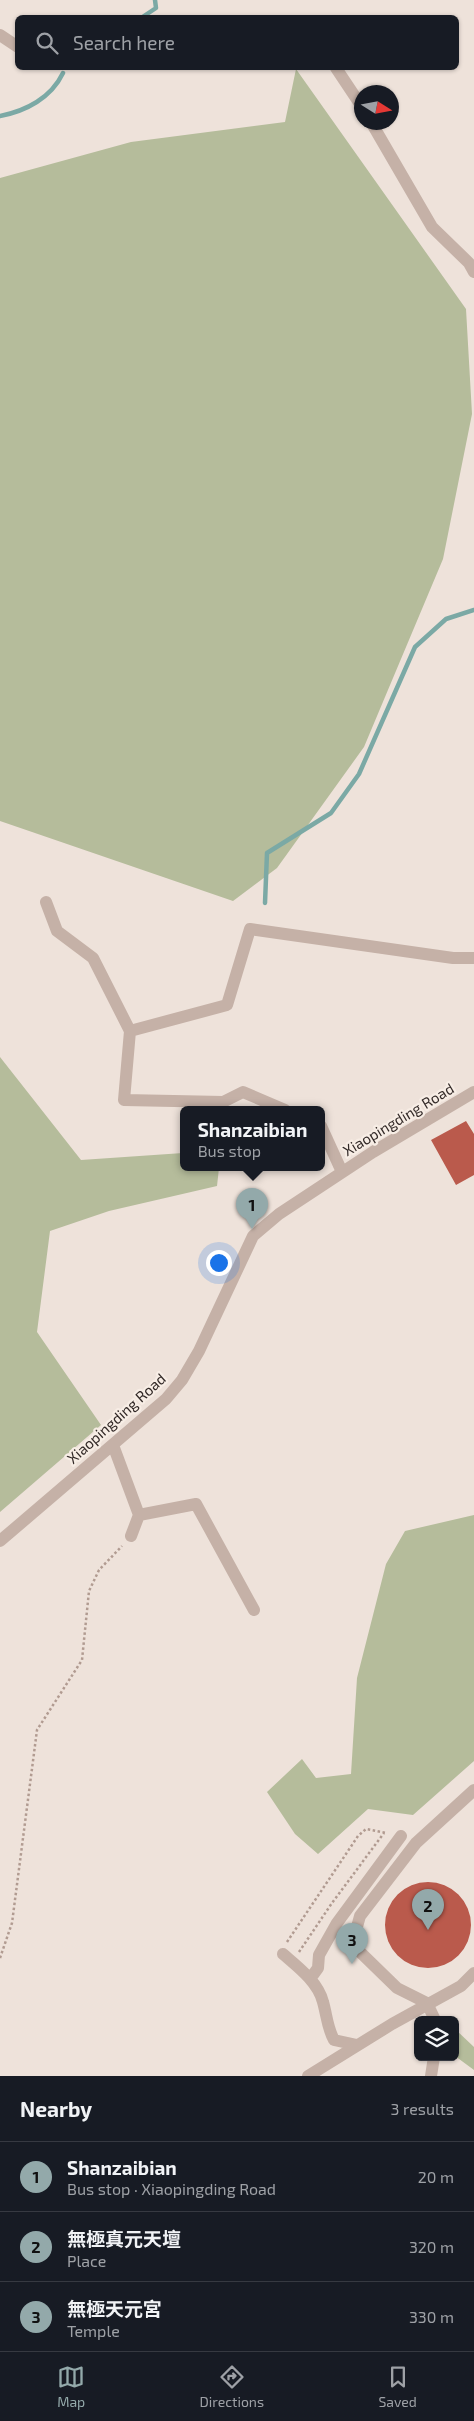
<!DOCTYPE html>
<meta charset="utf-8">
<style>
body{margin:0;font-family:"Exo 2","Noto Sans TC",sans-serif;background:#20242c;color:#f1f3f6}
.controls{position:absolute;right:15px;bottom:15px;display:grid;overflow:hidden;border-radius:8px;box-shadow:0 1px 4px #0004}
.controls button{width:45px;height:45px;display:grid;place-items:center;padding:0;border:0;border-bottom:1px solid #363941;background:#171b24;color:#f1f3f6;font:25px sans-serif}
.compass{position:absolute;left:354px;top:85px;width:45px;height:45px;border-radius:50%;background:#171b24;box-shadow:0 1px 4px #0004;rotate:101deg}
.you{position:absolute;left:218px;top:1262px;width:18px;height:18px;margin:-12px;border:4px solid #fff;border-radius:50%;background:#1a73e8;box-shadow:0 0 0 8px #1a73e833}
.badge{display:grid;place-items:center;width:32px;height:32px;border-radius:50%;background:#93a9aa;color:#111;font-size:16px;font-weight:700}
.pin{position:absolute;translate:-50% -41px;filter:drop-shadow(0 1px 2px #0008)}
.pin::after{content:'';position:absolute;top:26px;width:18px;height:15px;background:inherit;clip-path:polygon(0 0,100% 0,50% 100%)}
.popup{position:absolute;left:180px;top:1106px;width:145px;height:65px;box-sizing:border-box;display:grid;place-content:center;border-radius:8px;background:#171b24;filter:drop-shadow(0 1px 4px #0005);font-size:16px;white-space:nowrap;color:#9ea1a6}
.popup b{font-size:19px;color:#f1f3f6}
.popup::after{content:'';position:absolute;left:50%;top:100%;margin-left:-10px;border:10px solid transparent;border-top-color:#171b24}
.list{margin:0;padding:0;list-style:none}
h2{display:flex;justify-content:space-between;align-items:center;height:65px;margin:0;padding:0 20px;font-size:21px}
h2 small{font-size:16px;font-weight:400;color:#9ea1a6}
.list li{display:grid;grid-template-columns:32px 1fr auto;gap:15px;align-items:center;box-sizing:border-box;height:70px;padding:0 20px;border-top:1px solid #363941}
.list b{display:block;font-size:19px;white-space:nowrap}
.list p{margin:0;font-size:16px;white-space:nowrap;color:#9ea1a6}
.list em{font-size:16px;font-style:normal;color:#9ea1a6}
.icon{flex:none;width:28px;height:28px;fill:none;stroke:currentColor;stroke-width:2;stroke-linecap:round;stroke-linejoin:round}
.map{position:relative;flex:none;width:474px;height:2076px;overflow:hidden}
.search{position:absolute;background:#171b24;box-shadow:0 1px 4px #0004;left:15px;right:15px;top:15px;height:55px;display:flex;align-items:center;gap:12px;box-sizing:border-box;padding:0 18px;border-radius:8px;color:#9ea1a6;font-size:19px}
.sheet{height:275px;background:#171b24}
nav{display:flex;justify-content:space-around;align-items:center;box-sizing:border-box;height:70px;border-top:1px solid #363941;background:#171b24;font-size:14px;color:#9ea1a6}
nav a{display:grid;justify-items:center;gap:2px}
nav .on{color:#93a9aa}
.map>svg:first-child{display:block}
</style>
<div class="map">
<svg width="474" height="2076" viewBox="0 0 474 2076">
<rect width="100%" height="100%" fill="#eee2da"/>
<path fill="#b5bc9b" d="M 296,69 L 466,309 L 472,414 L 443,559 L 364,747 L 277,868 L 233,901 L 0,821 L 0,178 L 131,142 L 285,122 Z
M 0,1057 L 81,1160 L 183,1153 L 183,1168 L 219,1168 L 217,1186 L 109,1211 L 50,1231 L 37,1332 L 101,1425 L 0,1512 Z
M 474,1515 L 474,1761 L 413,1815 L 368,1809 L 318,1854 L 295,1834 L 267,1792 L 302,1759 L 316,1778 L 351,1774 L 357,1678 L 386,1564 L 405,1531 Z
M 455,2029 L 474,2047 L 474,2070 L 455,2056 Z"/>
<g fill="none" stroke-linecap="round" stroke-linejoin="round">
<path stroke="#7ba9a5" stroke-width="4.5" d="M 141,18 L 156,8 L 155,0
M 0,116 C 26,111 51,98 63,73
M 265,903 L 267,853 L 331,813 L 359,774 L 415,647 L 446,619 L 474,610"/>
</g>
<path fill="#ba5a4c" d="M 466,1121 L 474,1134 L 474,1175 L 456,1185 L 431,1140 Z
M385 1925a43 43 0 1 1 86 0a43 43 0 1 1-86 0Z"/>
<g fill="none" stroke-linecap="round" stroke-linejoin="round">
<path stroke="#b19b91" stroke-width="2.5" stroke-dasharray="2.5 2.5" stroke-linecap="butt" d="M 287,1942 L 358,1836 L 366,1829 L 387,1833
M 299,1952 L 332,1903 L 384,1833
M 0,1958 L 12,1923 L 37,1730 L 82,1660 L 89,1591 L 99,1570 L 122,1546"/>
<path stroke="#c5b1a7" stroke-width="12" d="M 0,35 L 18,47
M 336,68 L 362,107
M 371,122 L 432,227 L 469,263 L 474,272
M 46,902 L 57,931 L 93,958 L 130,1031 L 124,1100 L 223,1102 L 243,1092 L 285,1110
M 130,1031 L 227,1005 L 250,929 L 453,958 L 474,958
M 321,1126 L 342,1172
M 113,1445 L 139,1515 L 131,1536
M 139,1515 L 196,1504 L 254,1610
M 0,1541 L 166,1399 L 182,1380 L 199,1351 L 253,1236 L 279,1214 L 373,1152 L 474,1092
M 283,1954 C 298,1967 318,1982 323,2002 C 327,2016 327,2027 334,2040 L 357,2045
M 310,1979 L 318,1968 L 319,1955 L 337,1923 L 401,1836
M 435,2020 L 427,2003 L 397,1988 L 359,1951 L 355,1934 L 360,1916 L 416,1843 L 474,1790
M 308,2076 L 392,2024 L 461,1986 L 474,1973
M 431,2076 L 434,2057"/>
</g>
<g text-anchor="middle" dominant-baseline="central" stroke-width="4.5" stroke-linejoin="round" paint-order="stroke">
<g font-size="15" fill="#322927" stroke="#f7ede5">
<text transform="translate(398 1119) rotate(-31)">Xiaopingding Road</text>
<text transform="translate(116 1418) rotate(-42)">Xiaopingding Road</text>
</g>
</g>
</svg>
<div class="controls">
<button><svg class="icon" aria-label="layers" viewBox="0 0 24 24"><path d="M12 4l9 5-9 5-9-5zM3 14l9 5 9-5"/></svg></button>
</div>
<svg class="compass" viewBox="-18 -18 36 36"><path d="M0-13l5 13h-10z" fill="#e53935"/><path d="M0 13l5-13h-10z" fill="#9ea1a6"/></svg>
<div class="you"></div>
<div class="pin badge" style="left:252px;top:1229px">1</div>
<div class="popup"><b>Shanzaibian</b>Bus stop</div>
<div class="pin badge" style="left:428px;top:1930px">2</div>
<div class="pin badge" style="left:352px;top:1964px">3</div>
<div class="search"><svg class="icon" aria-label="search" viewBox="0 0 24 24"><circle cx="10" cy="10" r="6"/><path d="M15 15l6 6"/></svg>Search here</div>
</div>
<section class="sheet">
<h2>Nearby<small>3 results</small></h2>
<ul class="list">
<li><span class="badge">1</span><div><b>Shanzaibian</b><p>Bus stop · Xiaopingding Road</p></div><em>20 m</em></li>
<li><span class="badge">2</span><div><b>無極真元天壇</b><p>Place</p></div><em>320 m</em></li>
<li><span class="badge">3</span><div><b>無極天元宮</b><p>Temple</p></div><em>330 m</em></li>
</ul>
</section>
<nav>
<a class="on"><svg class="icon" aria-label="map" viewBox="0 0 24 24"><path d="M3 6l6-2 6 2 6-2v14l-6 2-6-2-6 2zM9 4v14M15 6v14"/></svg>Map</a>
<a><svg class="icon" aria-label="directions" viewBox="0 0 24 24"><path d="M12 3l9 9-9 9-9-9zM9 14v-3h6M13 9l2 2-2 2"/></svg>Directions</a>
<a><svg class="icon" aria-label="saved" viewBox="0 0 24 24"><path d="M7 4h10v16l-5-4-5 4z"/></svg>Saved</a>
</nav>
